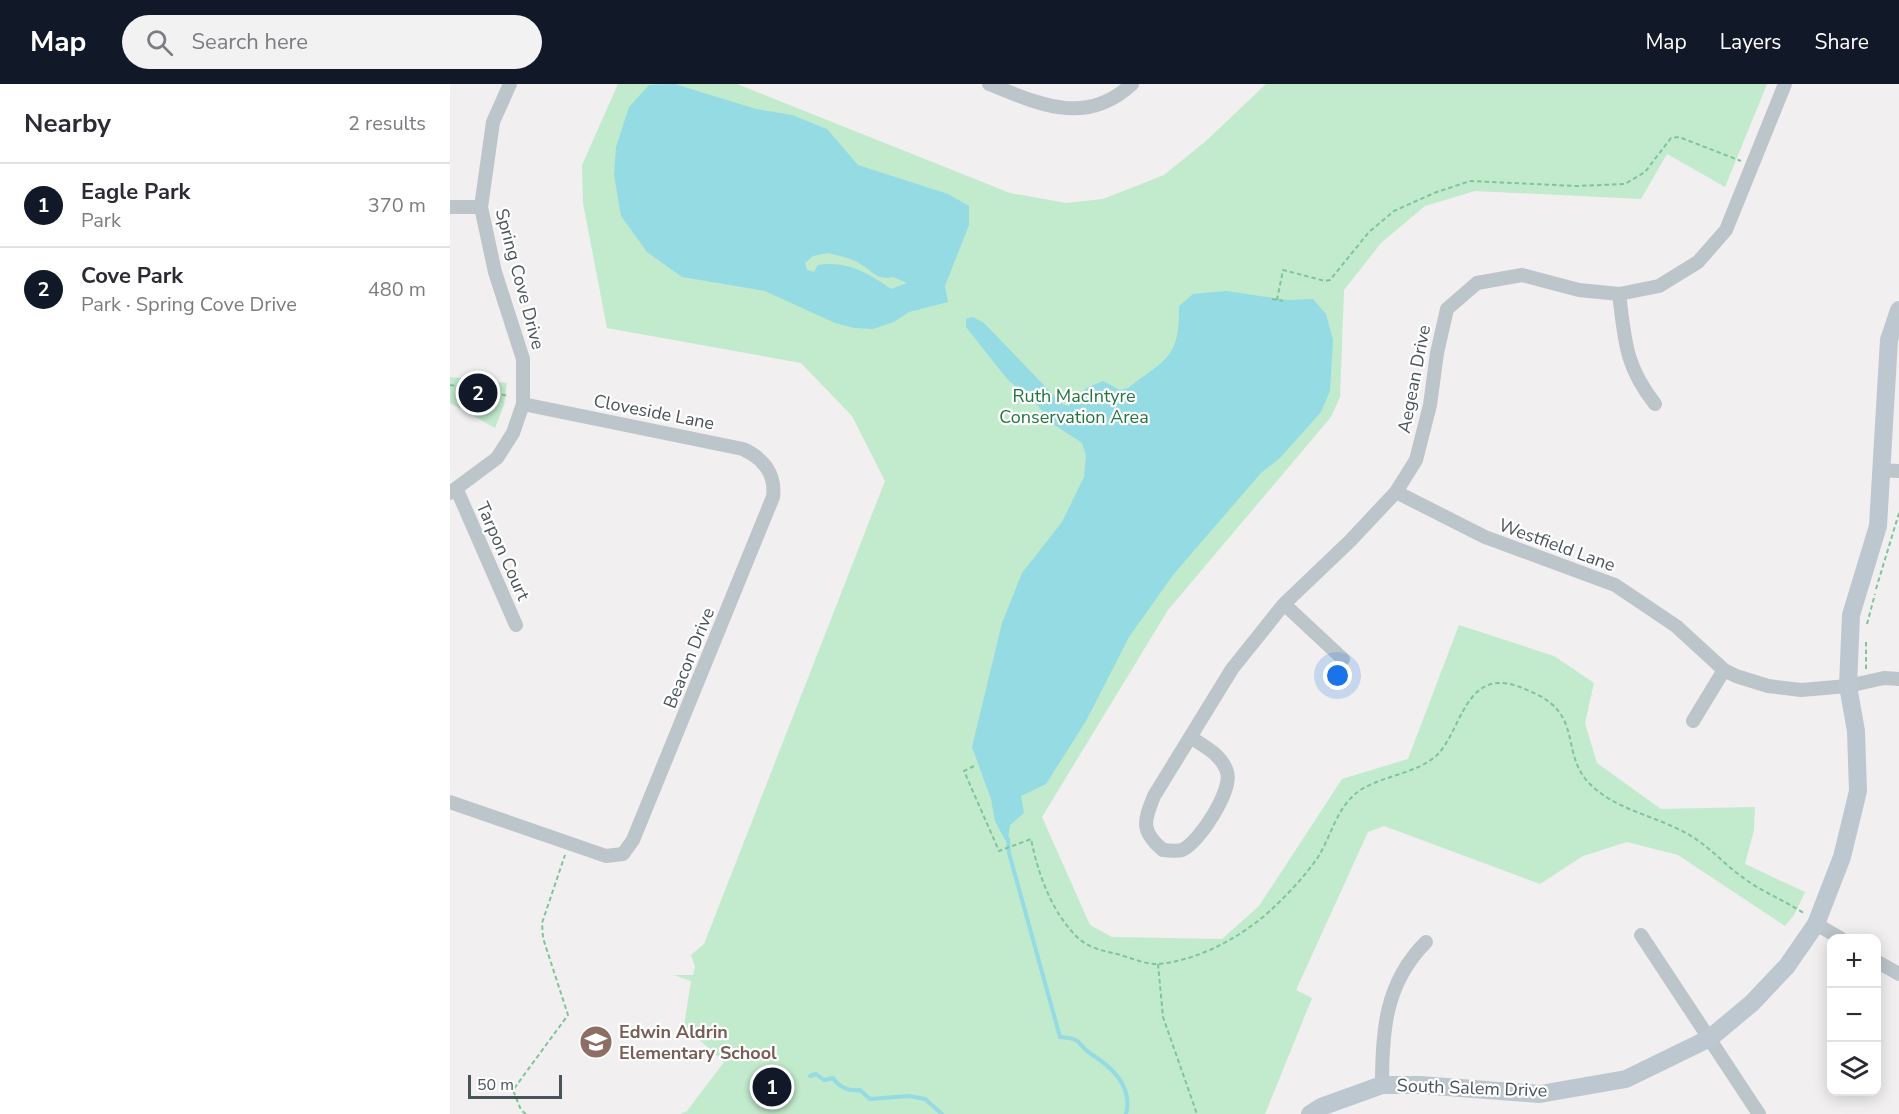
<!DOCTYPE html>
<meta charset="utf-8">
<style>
body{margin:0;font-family:"Nunito Sans",sans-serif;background:#f2f2f3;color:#2b2b33}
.controls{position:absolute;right:18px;bottom:18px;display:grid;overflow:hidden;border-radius:12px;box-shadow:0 3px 15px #0003}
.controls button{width:54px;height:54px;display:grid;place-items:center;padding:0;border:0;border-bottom:2px solid #e1e1e2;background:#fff;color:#2b2b33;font:30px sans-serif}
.scale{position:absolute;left:18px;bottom:15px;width:94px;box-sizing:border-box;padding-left:6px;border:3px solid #49545a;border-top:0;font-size:16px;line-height:21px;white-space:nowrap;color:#49545a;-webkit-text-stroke:4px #fff;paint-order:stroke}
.you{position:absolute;left:888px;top:592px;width:21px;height:21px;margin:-15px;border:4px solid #fff;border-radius:50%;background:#1a73e8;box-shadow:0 0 0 9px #1a73e833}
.badge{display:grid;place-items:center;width:39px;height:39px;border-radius:50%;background:#111827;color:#fff;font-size:20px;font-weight:700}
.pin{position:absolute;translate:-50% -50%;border:3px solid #fff;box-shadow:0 2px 6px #0006}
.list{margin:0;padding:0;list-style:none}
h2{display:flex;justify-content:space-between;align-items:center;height:78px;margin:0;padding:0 24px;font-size:26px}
h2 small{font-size:20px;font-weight:400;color:#7c7c81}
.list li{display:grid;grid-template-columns:39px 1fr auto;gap:18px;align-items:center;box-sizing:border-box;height:84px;padding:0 24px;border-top:2px solid #e1e1e2}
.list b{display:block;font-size:22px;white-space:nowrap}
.list p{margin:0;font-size:20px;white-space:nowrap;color:#7c7c81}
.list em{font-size:20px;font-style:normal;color:#7c7c81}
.icon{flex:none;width:33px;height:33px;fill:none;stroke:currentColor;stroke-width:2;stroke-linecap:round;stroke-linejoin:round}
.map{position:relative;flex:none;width:1449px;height:1030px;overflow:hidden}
header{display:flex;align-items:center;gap:36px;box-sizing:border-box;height:84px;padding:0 30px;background:#111827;color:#fff}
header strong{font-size:28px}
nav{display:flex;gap:33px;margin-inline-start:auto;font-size:21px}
.search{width:420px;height:54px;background:#f2f2f3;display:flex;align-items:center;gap:15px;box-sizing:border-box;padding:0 21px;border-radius:33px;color:#7c7c81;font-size:22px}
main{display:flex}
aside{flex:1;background:#fff}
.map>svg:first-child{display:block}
</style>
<header>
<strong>Map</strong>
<div class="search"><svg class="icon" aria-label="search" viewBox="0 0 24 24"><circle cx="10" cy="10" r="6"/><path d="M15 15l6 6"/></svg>Search here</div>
<nav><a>Map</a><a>Layers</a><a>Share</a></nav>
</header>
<main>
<aside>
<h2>Nearby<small>2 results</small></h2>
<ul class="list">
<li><span class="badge">1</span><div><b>Eagle Park</b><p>Park</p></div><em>370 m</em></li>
<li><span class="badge">2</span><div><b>Cove Park</b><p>Park · Spring Cove Drive</p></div><em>480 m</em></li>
</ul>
</aside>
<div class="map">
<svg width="1449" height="1030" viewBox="0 0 1449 1030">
<rect width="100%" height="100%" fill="#f1efef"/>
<path fill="#c2eacd" d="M 168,0 L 287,0 L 560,109 L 616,119 L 653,115 L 714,91 L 756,57 L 816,0 L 1317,0 L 1275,103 L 1217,70 L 1191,115 L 1025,107 L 975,122 L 931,159 L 894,206 L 890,313 L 881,333 L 718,526 L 592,733 L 640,841 L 662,853 L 772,855 L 809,822 L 892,695 L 958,675 L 1009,541 L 1104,572 L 1144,599 L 1135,639 L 1147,679 L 1211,725 L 1305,723 L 1304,746 L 1295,780 L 1355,808 L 1344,831 L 1335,842 L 1228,771 L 1177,758 L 1133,772 L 1090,800 L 934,742 L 918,748 L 846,906 L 862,914 L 815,1030 L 230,1030 L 237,1027 L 274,978 L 234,942 L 241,897 L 224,891 L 243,891 L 245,883 L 241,871 L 254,860 L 435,397 L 402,332 L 351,279 L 157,244 L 133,119 L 132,81 Z
M 0,293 L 57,299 L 54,321 L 45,344 L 0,319 Z"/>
<path fill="#94dbe3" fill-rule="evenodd" d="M 225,0 L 306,25 L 342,31 L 377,45 L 408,81 L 498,110 L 519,122 L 519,141 L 495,202 L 498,218 L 459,228 L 444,238 L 423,245 L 404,244 L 385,239 L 315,207 L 232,193 L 197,168 L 171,132 L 164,91 L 166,63 L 179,23 L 199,1 ZM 378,169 C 386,171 395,173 403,176 C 417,181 426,198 443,193 L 457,199 L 441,205 C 419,189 396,176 368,181 L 364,188 L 357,186 L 355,179 L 363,172 Z
M 776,207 L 838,216 L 863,215 L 876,230 L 883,256 L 880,307 L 871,328 L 830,374 L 811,389 L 723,491 L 679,553 L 636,637 L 596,700 L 571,712 L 574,729 L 560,741 L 558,755 L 555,756 L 545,737 L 541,715 L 522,663 L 552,539 L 572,489 L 612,438 L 634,393 L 636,372 L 632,359 L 603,340 L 583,316 L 558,296 L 516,243 L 516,235 L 523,233 L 534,239 L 612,320 L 618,322 L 636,304 L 653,297 L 670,306 L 678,304 C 716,275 730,274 729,222 L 743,210 Z"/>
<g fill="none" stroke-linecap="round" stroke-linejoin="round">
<path stroke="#94dbe3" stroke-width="4" d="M 558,755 L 559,769 L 610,953 C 636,955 625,960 641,970 C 662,983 683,1003 676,1030
M 360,992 L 366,990 L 374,996 L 383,994 C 390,1004 398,1007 410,1006 L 420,1015 L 459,1012 L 475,1015 L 492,1030"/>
<path stroke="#7ec59a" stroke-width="2" stroke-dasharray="4.5 3" stroke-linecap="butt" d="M 822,215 L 833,217
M 827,216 L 833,186 L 875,197 L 880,196 L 919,148 L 944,127 L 984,109 L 1020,97 L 1127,102 L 1175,100 L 1195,88 L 1221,54 L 1229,53 L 1291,77
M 0,301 L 59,312
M 1426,505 L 1449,429
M 1417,540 L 1425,510
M 1416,585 L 1416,557
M 524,682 L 514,687 L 549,767 L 581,755 C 588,790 602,829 628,854 C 639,864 653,867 667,870 C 679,873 696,881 709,880 C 750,876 793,852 822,825 C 838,810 856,791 868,773 C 880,754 886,728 902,713 C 922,692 965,692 987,671 C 1009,649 1014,598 1051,599 C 1063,599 1075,605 1086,610 C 1132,632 1111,668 1138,698 C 1165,727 1209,732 1241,752 C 1261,764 1276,782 1295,795 C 1314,809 1336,817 1355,830
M 708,880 L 713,933 L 747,1030
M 76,1030 L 71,1026 L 63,1006 L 118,931 L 93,854 L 92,839 L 115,771"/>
<path stroke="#bcc5ca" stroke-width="14" d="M 539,0 C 590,20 635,43 682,0
M 0,123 L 31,123
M 1169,210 C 1175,257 1175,282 1205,320
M 1430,386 L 1449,387
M 7,406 L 66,541
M 946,408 L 1035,453 L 1165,501 L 1226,542 L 1274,586 L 1286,592 L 1318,602 L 1351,606 L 1398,602 L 1434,594 L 1449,595
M 0,409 L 47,374 L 63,349 L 73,320 L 73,275 L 45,188 L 31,123 L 43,38 L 60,0
M 834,520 L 893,575
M 1243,637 L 1274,586
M 740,653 C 754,662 772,671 777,688 C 783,706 749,759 732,766 C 726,768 719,766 713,766 C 690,747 694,737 704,712 L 782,585 L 834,520 L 900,457 L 946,408 L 966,376 L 980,321 L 987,269 L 997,225 L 1027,199 L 1072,191 L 1129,206 L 1169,210 L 1209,202 L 1248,178 L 1276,146 L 1335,0
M 0,718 L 156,772 L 173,770 L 183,756 L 323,413 C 326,390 313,374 293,365 L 73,320
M 1366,840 L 1390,854
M 1191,851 L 1309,1030
M 1426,877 L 1449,890
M 932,1001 C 932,947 935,899 976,858"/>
<path stroke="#bdc7cf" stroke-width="18" d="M 860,1030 L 871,1023 L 932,1001 L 970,1001 L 1090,1010 L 1176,995 L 1260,954 L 1302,919 L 1337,882 L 1366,840 L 1392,773 L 1408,707 L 1406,647 L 1398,602 L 1401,531 L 1428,442 L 1439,256 L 1449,226"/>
</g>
<defs>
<symbol id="school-disc" viewBox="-11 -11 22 22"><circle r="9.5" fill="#8d6e63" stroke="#fff"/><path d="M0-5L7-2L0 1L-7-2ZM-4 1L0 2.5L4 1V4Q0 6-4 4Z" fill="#fff"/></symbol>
</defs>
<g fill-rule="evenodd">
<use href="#school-disc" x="127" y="939" width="38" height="38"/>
</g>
<g text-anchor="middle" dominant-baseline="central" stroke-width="4.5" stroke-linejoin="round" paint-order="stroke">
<g font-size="18" fill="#49545a" stroke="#fff">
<text transform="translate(70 195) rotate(75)">Spring Cove Drive</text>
<text transform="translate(964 295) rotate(-79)">Aegean Drive</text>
<text transform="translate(204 328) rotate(11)">Cloveside Lane</text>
<text transform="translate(1107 461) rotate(20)">Westfield Lane</text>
<text transform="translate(53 467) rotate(66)">Tarpon Court</text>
<text transform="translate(239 574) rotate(-68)">Beacon Drive</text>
<text transform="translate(1022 1004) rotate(2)">South Salem Drive</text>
</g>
<g font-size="18" fill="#217541" stroke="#fff">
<text x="624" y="312">Ruth MacIntyre<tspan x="624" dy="21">Conservation Area</tspan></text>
</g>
<g font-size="18" font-weight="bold" fill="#785e54" stroke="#fff" text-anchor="start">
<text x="169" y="948">Edwin Aldrin<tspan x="169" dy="21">Elementary School</tspan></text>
</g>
</g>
</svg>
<div class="controls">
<button>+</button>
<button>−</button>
<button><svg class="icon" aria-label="layers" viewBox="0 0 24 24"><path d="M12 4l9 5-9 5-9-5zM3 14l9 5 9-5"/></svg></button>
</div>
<div class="scale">50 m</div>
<div class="you"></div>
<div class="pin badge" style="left:322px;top:1003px">1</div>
<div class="pin badge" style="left:28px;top:309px">2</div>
</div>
</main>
